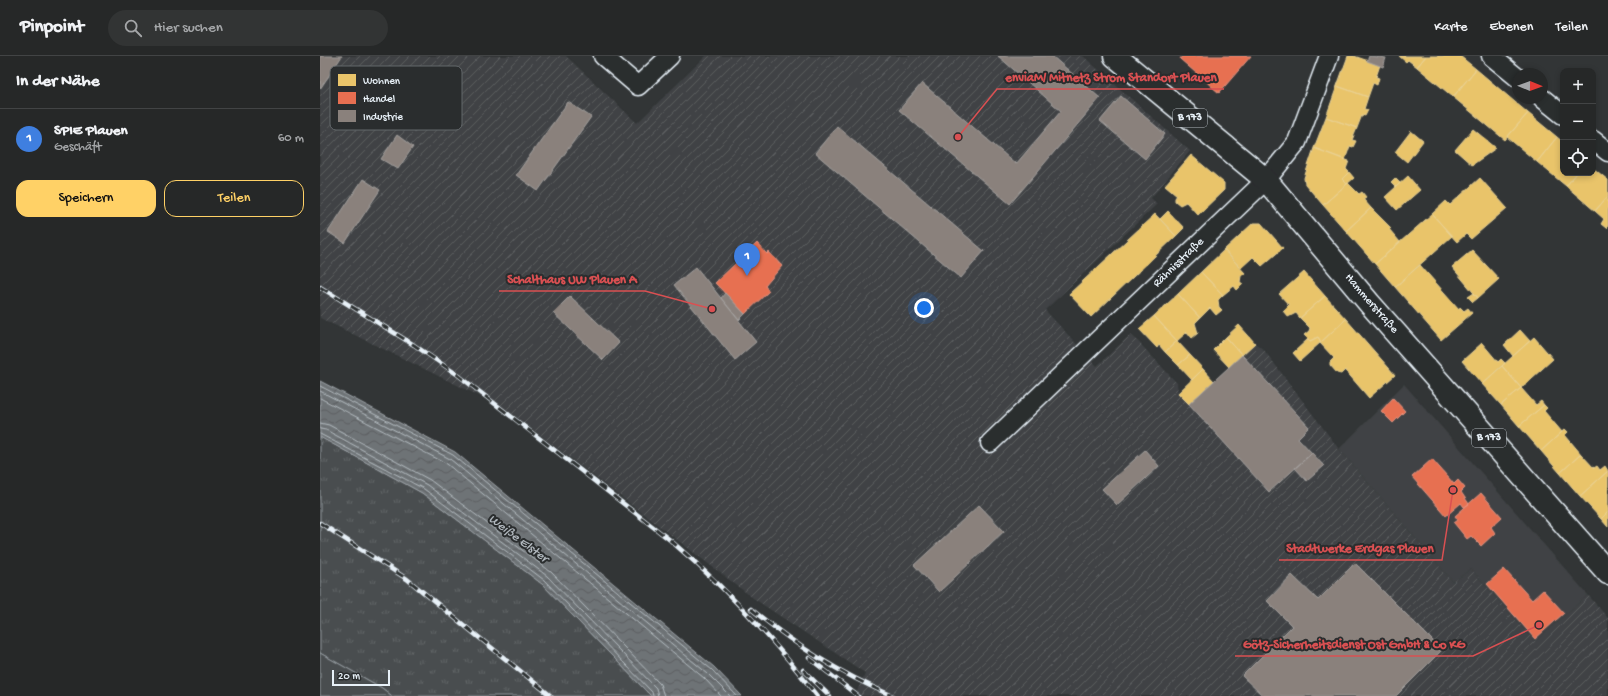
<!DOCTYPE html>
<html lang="de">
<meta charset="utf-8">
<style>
body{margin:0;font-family:"Gochi Hand",sans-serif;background:#323434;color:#f1f3f6}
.controls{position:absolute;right:12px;top:12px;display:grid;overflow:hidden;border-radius:8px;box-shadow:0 2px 6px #0003}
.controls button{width:36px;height:36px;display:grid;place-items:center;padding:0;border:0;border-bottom:1px solid #424445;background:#262828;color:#f1f3f6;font:20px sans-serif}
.compass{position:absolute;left:1192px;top:12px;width:36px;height:36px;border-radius:50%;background:#262828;box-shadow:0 2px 6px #0003;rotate:91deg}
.scale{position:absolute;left:12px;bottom:10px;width:58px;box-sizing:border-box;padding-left:4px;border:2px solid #e8f1f8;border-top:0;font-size:11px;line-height:14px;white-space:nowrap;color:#e8f1f8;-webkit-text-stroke:3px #2a2d2e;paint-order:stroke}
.you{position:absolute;left:604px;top:252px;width:14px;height:14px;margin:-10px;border:3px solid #fff;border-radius:50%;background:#1a73e8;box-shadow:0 0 0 6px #1a73e833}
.badge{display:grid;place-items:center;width:26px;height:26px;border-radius:50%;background:#ffd166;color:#fff;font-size:13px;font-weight:700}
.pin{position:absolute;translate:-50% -33px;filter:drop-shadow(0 1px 2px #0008)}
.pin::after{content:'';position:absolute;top:21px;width:14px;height:12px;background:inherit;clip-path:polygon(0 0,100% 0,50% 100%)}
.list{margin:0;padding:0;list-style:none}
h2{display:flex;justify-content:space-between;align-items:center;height:52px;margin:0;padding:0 16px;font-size:17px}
h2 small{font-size:13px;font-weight:400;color:#a4a6a8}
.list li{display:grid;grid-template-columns:26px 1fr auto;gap:12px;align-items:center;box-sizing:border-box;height:60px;padding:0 16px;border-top:1px solid #424445}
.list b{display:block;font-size:15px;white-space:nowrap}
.list p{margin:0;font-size:13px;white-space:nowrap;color:#a4a6a8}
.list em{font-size:13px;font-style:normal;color:#a4a6a8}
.actions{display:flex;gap:8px;padding:12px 16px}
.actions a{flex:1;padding:9px 0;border:1px solid #ffd166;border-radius:12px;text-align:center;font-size:14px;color:#ffd166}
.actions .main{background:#ffd166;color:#111}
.icon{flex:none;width:22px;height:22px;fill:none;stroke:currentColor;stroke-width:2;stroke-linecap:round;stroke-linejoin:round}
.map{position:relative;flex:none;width:1288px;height:640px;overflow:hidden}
header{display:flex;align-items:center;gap:24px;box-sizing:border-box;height:56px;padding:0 20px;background:#262828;border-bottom:1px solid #424445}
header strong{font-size:19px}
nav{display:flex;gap:22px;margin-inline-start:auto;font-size:14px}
.search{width:280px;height:36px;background:#323434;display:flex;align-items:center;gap:10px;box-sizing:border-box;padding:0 14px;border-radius:22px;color:#a4a6a8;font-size:15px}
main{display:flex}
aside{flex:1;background:#262828}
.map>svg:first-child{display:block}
</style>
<header>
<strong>Pinpoint</strong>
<div class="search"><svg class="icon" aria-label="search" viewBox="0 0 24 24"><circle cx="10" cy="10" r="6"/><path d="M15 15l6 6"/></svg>Hier suchen</div>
<nav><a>Karte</a><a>Ebenen</a><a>Teilen</a></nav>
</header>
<main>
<aside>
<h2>In der Nähe<small></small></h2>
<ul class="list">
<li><span class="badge" style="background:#3f7fe0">1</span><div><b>SPIE Plauen</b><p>Geschäft</p></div><em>60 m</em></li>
</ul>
<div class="actions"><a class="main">Speichern</a><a>Teilen</a></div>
</aside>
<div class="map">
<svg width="1288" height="640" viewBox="0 0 1288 640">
<defs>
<pattern id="industrial-furrows" width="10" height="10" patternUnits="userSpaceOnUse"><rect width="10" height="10" fill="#3f4244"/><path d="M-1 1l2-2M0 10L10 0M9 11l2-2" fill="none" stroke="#5b5e60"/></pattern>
<pattern id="grass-tufts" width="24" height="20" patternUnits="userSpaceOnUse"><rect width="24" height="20" fill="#494d4f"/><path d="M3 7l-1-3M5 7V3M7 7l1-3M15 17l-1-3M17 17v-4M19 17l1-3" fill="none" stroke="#636769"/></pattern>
<pattern id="water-waves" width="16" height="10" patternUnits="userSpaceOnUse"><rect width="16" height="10" fill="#6e7376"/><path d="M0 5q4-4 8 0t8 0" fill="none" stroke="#5a5e60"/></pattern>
</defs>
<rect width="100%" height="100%" fill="#323536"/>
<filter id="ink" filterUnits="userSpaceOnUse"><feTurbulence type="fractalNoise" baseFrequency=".025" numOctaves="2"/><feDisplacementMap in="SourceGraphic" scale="8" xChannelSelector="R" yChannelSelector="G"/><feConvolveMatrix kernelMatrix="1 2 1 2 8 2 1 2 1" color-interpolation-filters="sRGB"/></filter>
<g filter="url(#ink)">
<path fill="#3f4244" d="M 1084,328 L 1268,539 L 1215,585 L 1151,513 L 1133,526 L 1019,393 Z"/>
<path fill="url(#industrial-furrows)" d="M 0,0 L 246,0 L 317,67 L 386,0 L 763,0 L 870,95 L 831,142 L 837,148 L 725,254 L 777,310 L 811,278 L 857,327 L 858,337 L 869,348 L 935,287 L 944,294 L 1019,393 L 1133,526 L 1151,513 L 1215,585 L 1268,539 L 1288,562 L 1288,640 L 535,640 L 545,617 L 433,542 L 186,353 L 0,262 Z"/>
<path fill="url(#grass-tufts)" stroke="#989fa4" d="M 0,381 L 102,437 L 222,528 L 331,640 L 72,640 L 62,632 L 0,597 Z"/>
<path fill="#494d4f" stroke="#989fa4" d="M 0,597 L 62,632 L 72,640 L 0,640 Z"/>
<path fill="url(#water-waves)" stroke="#9fa5aa" d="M 0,325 L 135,396 L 394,611 L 422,640 L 331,640 L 222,528 L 102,437 L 0,381 Z"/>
<path fill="#e9c46a" stroke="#e9d295" d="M 1028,0 L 1034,0 L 1060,9 L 1056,21 L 1059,22 L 1057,29 L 1053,27 L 1048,41 L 1017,30 Z
M 1079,0 L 1106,0 L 1097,11 L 1088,4 L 1086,6 Z
M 1106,0 L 1140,0 L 1156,13 L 1133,41 L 1097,11 Z
M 1156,13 L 1208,57 L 1185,84 L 1133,41 Z
M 1017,30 L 1048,41 L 1044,53 L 1048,54 L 1045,60 L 1042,59 L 1037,72 L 1006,61 Z
M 1208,57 L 1237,81 L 1217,106 L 1187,81 Z
M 1006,61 L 1037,72 L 1032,84 L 1036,85 L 1033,91 L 1030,90 L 1025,104 L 994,92 Z
M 1153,73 L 1176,92 L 1152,109 L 1135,94 Z
M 1091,75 L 1103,85 L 1087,106 L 1075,96 Z
M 1237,81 L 1243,86 L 1243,117 L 1257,117 L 1246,130 L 1217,106 Z
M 994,92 L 1029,105 L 1026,113 L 1029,116 L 1022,123 L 1027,128 L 1003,149 L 985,128 L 984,122 Z
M 871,99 L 904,127 L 904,134 L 878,159 L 866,146 L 860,149 L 855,145 L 855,142 L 857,139 L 845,129 Z
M 1273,112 L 1288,124 L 1288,140 L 1275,155 L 1246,130 L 1257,117 L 1273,117 Z
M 1029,116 L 1034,122 L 1027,128 L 1022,123 Z
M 1088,120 L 1100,134 L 1077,154 L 1065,141 Z
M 1075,122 L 1080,127 L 1076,131 L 1071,126 Z
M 1160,122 L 1187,152 L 1151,183 L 1146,178 L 1137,186 L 1112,158 L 1126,145 L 1130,149 Z
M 1028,127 L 1039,138 L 1042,136 L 1046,141 L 1043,143 L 1051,152 L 1026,175 L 1003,149 Z
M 1288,140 L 1288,170 L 1286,172 L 1281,168 L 1284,163 L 1275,155 Z
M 1051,152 L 1071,172 L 1069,173 L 1080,186 L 1055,208 L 1026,175 Z
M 848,155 L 864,172 L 856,180 L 840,163 Z
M 835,158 L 856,180 L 771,261 L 749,238 Z
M 1112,158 L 1132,180 L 1075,231 L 1055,208 Z
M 933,167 L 941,167 L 963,192 L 942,210 L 933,201 L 921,212 L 904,194 Z
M 904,194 L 925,217 L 921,220 L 920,226 L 923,228 L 917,234 L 914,230 L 903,239 L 881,216 Z
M 1152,194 L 1179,223 L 1158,242 L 1132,211 Z
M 1100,209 L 1139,253 L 1140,251 L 1144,255 L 1148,252 L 1152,257 L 1121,284 L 1075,231 Z
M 881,216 L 903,239 L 898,244 L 899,251 L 902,254 L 896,259 L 890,252 L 880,262 L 858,238 Z
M 984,216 L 1005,240 L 980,262 L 976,257 L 968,261 L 963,255 L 969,249 L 959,238 Z
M 1154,237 L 1158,242 L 1153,246 L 1148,241 Z
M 858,238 L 880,262 L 875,267 L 878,277 L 872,282 L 867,276 L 857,285 L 834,260 Z
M 1005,240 L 1026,263 L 1001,286 L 998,281 L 990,285 L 984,279 L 989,275 L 990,272 L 980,262 Z
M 834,260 L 857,285 L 845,296 L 839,289 L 837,292 L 819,273 Z
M 1026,263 L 1075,319 L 1049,342 L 1025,314 L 1021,318 L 1017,317 L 1010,309 L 1010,306 L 1014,302 L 1000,287 Z
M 919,269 L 935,287 L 922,299 L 906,281 Z
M 1200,274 L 1210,285 L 1193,300 L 1184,289 Z
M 906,281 L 922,299 L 909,311 L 893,294 Z
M 998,281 L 1001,286 L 980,305 L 973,297 L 988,283 L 990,285 Z
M 1214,281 L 1233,303 L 1201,332 L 1182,310 Z
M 857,285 L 870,299 L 858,309 L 845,296 Z
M 1162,287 L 1178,306 L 1181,303 L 1185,307 L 1162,328 L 1142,305 Z
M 870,299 L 883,313 L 872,324 L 858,309 Z
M 1182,310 L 1201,332 L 1181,349 L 1162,328 Z
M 883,313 L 894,325 L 869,348 L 858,337 Z
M 1201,332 L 1216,349 L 1221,345 L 1224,349 L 1199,370 L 1181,349 Z
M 1224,349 L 1227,352 L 1224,355 L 1242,376 L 1221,395 L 1199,370 Z
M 1245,373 L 1248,376 L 1245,379 L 1261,398 L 1240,417 L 1221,395 Z
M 1261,398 L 1274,412 L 1277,410 L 1280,414 L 1285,410 L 1288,415 L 1260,440 L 1240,417 Z
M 1288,415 L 1288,456 L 1281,463 L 1260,440 Z
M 1288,456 L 1288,471 L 1281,463 Z"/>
<path fill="#e76f51" stroke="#e79683" d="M 862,0 L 931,0 L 899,37 L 860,3 Z
M 437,187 L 447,198 L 449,196 L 462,210 L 445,230 L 449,235 L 425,258 L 395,227 Z
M 1073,342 L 1085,355 L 1073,367 L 1061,355 Z
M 1112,403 L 1134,428 L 1138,424 L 1145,432 L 1141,436 L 1149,448 L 1144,451 L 1141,447 L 1126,460 L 1092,421 Z
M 1161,437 L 1182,461 L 1171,471 L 1175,477 L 1161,490 L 1151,480 L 1147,483 L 1134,467 L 1138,464 L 1135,460 Z
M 1184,513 L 1212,544 L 1223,534 L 1244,557 L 1215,583 L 1167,528 Z"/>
<path fill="#8a817c" stroke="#a6a3a1" d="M 0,0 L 22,0 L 0,33 Z
M 678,0 L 732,0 L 780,42 L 690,148 L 579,54 L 602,27 L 696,108 L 741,55 Z
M 1049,0 L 1066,2 L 1063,11 L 1047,5 Z
M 801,40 L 845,78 L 825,103 L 780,65 Z
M 248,46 L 271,61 L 218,135 L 196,119 Z
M 517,70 L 664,195 L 641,222 L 495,97 Z
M 77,79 L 93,91 L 78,113 L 61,103 Z
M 43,123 L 60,134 L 25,187 L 8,176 Z
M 376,211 L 436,286 L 415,304 L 354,229 Z
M 405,237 L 425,258 L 419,264 L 401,242 Z
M 250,240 L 299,287 L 283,304 L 233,257 Z
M 922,299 L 989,371 L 978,382 L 992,397 L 949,436 L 869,348 Z
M 825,394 L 839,410 L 797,449 L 782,433 Z
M 992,397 L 1004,410 L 987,425 L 975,412 Z
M 659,449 L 684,475 L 619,536 L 594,509 Z
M 1035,507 L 1122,594 L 1076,640 L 943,640 L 922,620 L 972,570 L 947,545 L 972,519 L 998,544 Z"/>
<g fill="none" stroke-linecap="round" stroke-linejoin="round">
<path stroke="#b7bfc4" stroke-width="1" d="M 0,330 L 133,399 L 392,614 L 417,640
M 0,335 L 130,403 L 388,618 L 410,640
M 0,342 L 127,408 L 384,622 L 401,640
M 0,367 L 9,369 L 110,424 L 231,516 L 340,628 L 344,640
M 0,373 L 6,374 L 107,429 L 227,520 L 336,632 L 338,640
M 0,378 L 104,433 L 224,524 L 332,636 L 333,640"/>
<defs>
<path id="street" d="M 283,0 L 318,30 L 350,0
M 1171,0 L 1198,22
M 1222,42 L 1243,59
M 1273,84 L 1288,96
M 670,387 L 946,124 L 977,86 L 1009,0"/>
<path id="primary" d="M 795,0 L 946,124 L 1050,248 L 1288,517"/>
</defs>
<use href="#street" stroke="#e8f1f8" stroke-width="21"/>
<use href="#primary" stroke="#e8f1f8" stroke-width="25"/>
<use href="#street" stroke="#2a2d2e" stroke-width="18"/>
<use href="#primary" stroke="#2a2d2e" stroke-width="22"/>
<defs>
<path id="rail" d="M 0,231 L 94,289 L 138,319 L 350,484 C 406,532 452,581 497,640
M 0,467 L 87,523 L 231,640
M 431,553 C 477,590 518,617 573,640
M 489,602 L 538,640
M 483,614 L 510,640"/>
</defs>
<use href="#rail" stroke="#e8f1f8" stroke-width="4.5"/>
<use href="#rail" stroke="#2a2d2e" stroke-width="3" stroke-dasharray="9" stroke-linecap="butt"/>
</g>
</g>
<g text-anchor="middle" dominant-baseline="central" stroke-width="4" stroke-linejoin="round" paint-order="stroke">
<g fill="#2a2d2e" stroke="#afb6bb" stroke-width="1">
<rect x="853" y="53" width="34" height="18" rx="3"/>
<rect x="1152" y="373" width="34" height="18" rx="3"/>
</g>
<g font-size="11" font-weight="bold" fill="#e8f1f8">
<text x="870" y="62">B 173</text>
<text x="1169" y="382">B 173</text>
</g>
<g font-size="12" fill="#e8f1f8" stroke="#2a2d2e">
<text transform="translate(859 207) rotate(-44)">Rähnisstraße</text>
<text transform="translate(1051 248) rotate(49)">Hammerstraße</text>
</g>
<g font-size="13" font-style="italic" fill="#b1b8be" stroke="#2a2d2e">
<text transform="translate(198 483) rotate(37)">Weiße Elster</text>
</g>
</g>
<rect x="10" y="10" width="132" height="64" rx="6" fill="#2a2d2e" stroke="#63686b" stroke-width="1"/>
<rect x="18" y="18" width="18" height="12" fill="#e9c46a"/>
<rect x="18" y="36" width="18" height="12" fill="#e76f51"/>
<rect x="18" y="54" width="18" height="12" fill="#8a817c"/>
<g font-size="11" fill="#e8f1f8">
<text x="43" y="28">Wohnen</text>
<text x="43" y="46">Handel</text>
<text x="43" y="64">Industrie</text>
</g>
<path fill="none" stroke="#da5052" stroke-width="1.5" d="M638 81L677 33H904M392 253L325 235H179M1133 434L1122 504H959M1219 569L1153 600H915"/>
<g fill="#da5052" stroke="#2a2d2e" stroke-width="1.5">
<circle cx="638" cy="81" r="4"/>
<circle cx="392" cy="253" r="4"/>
<circle cx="1133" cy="434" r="4"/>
<circle cx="1219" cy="569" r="4"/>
</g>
<g font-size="13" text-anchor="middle" font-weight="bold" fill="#da5052" stroke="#2a2d2e" stroke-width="4" stroke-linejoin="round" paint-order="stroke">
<text x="791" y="25">enviaM/ Mitnetz Strom Standort Plauen</text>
<text x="252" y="227">Schalthaus UW Plauen A</text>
<text x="1040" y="496">Stadtwerke Erdgas Plauen</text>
<text x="1034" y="592">Götz-Sicherheitsdienst Ost GmbH &amp; Co KG</text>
</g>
</svg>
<div class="controls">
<button>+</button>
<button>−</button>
<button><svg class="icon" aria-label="locate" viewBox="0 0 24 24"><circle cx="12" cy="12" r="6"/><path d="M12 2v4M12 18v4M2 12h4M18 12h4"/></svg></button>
</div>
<svg class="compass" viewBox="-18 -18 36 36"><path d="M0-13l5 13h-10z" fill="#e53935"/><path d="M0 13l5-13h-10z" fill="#a4a6a8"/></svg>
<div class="scale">20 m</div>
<div class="you"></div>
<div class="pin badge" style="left:427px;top:220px;background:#3f7fe0">1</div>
</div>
</main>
